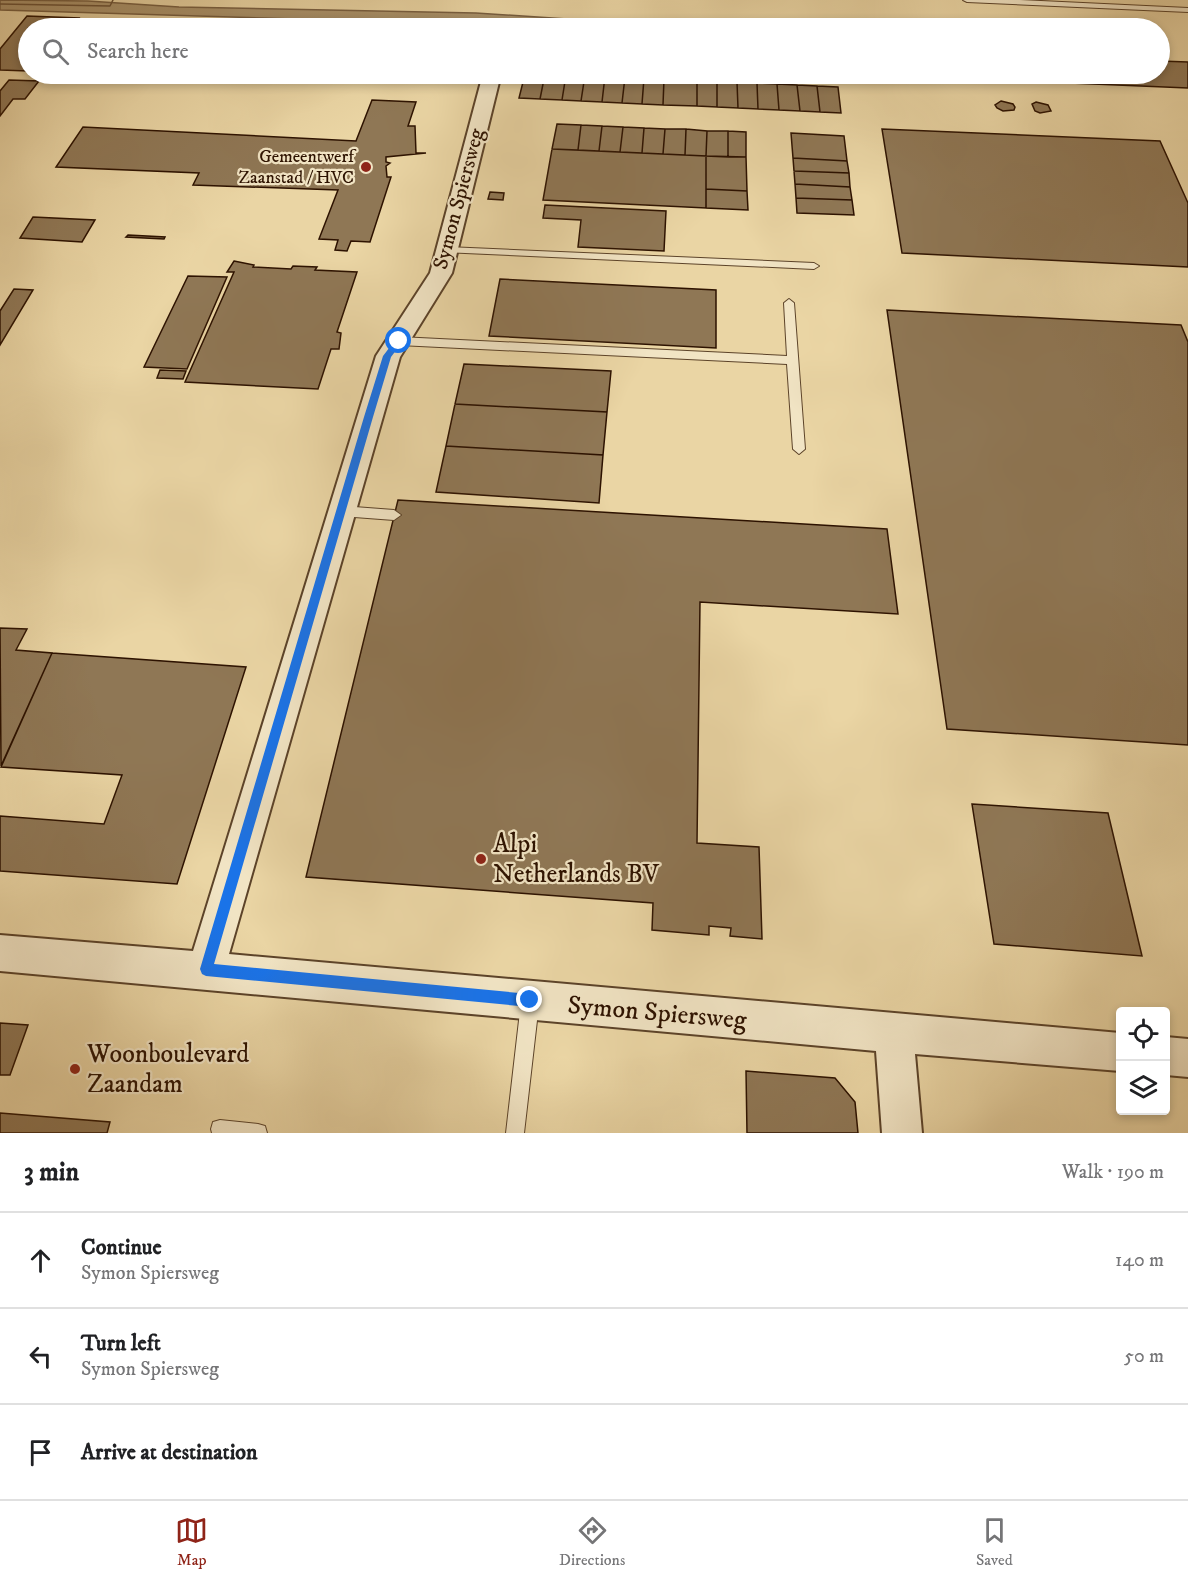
<!DOCTYPE html>
<meta charset="utf-8">
<style>
body{margin:0;font-family:"IM FELL DW Pica",serif;background:#f6f6f6;color:#202124}
.controls{position:absolute;right:18px;bottom:18px;display:grid;overflow:hidden;border-radius:6px;box-shadow:0 3px 9px #0003}
.controls button{width:54px;height:54px;display:grid;place-items:center;padding:0;border:0;border-bottom:2px solid #e0e0e0;background:#fff;color:#202124;font:30px sans-serif}
.stop{position:absolute;width:18px;height:18px;margin:-14px;border:4px solid #1a73e8;border-radius:50%;background:#fff}
.stop.end{background:#1a73e8;border-color:#fff;box-shadow:0 2px 6px #0008}
.list{margin:0;padding:0;list-style:none}
h2{display:flex;justify-content:space-between;align-items:center;height:78px;margin:0;padding:0 24px;font-size:26px}
h2 small{font-size:20px;font-weight:400;color:#757577}
.list li{display:grid;grid-template-columns:39px 1fr auto;gap:18px;align-items:center;box-sizing:border-box;height:96px;padding:0 24px;border-top:2px solid #e0e0e0}
.list b{display:block;font-size:22px;white-space:nowrap}
.list p{margin:0;font-size:20px;white-space:nowrap;color:#757577}
.list em{font-size:20px;font-style:normal;color:#757577}
.icon{flex:none;width:33px;height:33px;fill:none;stroke:currentColor;stroke-width:2;stroke-linecap:round;stroke-linejoin:round}
.map{position:relative;flex:none;width:1188px;height:1133px;overflow:hidden}
.search{position:absolute;background:#fff;box-shadow:0 3px 9px #0003;left:18px;right:18px;top:18px;height:66px;display:flex;align-items:center;gap:15px;box-sizing:border-box;padding:0 21px;border-radius:33px;color:#757577;font-size:22px}
.sheet{height:366px;background:#fff}
nav{display:flex;justify-content:space-around;align-items:center;box-sizing:border-box;height:84px;border-top:2px solid #e0e0e0;background:#fff;font-size:16px;color:#757577}
nav a{display:grid;justify-items:center;gap:3px}
nav .on{color:#8f2418}
.map>svg:first-child{display:block}
</style>
<div class="map">
<svg width="1188" height="1133" viewBox="0 0 1188 1133">
<rect width="100%" height="100%" fill="#ead5a4"/>
<filter id="stains"><feTurbulence type="fractalNoise" baseFrequency=".00333" numOctaves="4"/><feColorMatrix values="0 0 0 0 .2 0 0 0 0 .09 0 0 0 0 .02 0 0 0 .5 -.17"/></filter>
<radialGradient id="worn" r=".72"><stop offset=".6" stop-color="#630" stop-opacity="0"/><stop offset="1" stop-color="#630" stop-opacity=".3"/></radialGradient>
<path fill="#aa936c" stroke="#785f41" stroke-width="1.5" d="M 0,0 L 88,1 L 179,7 L 476,13 L 612,22 L 764,24 L 848,28 L 589,28 L 0,10 Z"/>
<g fill="none" stroke-linecap="round" stroke-linejoin="round">
<path stroke="#6c5236" stroke-width="1.5" d="M 0,4 L 110,6 L 113,0
M 527,28 L 530,22 L 648,28"/>
</g>
<path fill="#8f7755" stroke="#2d1200" stroke-width="1.5" d="M 27,16 L 79,18 L 72,28 L 28,28 L 28,71 L 0,70 L 0,49 Z
M 1160,61 L 1188,62 L 1188,88 L 852,74 L 1160,74 Z
M 379,74 L 430,74 L 429,76 Z
M 525,74 L 545,74 L 540,99 L 519,98 Z
M 545,74 L 566,75 L 562,100 L 540,99 Z
M 566,75 L 585,75 L 581,101 L 562,100 Z
M 585,75 L 605,76 L 602,102 L 581,101 Z
M 605,76 L 625,77 L 622,103 L 602,102 Z
M 625,77 L 644,78 L 642,104 L 622,103 Z
M 644,78 L 664,79 L 663,105 L 642,104 Z
M 664,79 L 697,80 L 697,106 L 663,105 Z
M 9,80 L 39,81 L 25,99 L 13,99 L 0,116 L 0,91 Z
M 697,80 L 717,81 L 717,107 L 697,106 Z
M 717,81 L 737,82 L 738,108 L 717,107 Z
M 737,82 L 757,83 L 758,109 L 738,108 Z
M 757,83 L 777,84 L 779,110 L 758,109 Z
M 777,84 L 797,85 L 800,111 L 779,110 Z
M 797,85 L 817,86 L 820,112 L 800,111 Z
M 817,86 L 838,87 L 841,113 L 820,112 Z
M 372,100 L 416,102 L 408,126 L 415,126 L 416,153 L 426,153 L 386,157 L 386,162 L 390,163 L 386,166 L 387,177 L 391,177 L 370,242 L 351,241 L 347,251 L 335,250 L 338,240 L 319,239 L 338,190 L 193,185 L 199,173 L 56,167 L 83,127 L 356,141 Z
M 1001,101 L 1013,104 L 1015,107 L 1014,110 L 1003,111 L 997,108 L 995,105 Z
M 1036,102 L 1048,105 L 1051,111 L 1040,113 L 1035,111 L 1032,104 Z
M 557,124 L 581,125 L 578,150 L 552,149 Z
M 581,125 L 602,126 L 599,151 L 578,150 Z
M 602,126 L 623,127 L 620,152 L 599,151 Z
M 623,127 L 644,128 L 642,153 L 620,152 Z
M 644,128 L 665,129 L 663,154 L 642,153 Z
M 665,129 L 686,129 L 685,155 L 663,154 Z
M 686,129 L 707,131 L 706,156 L 685,155 Z
M 882,129 L 1160,141 L 1188,203 L 1188,267 L 902,253 Z
M 707,131 L 728,131 L 728,157 L 706,156 Z
M 728,131 L 746,132 L 746,157 L 728,157 Z
M 791,133 L 844,136 L 847,161 L 793,158 Z
M 552,149 L 706,156 L 706,208 L 543,200 Z
M 706,156 L 746,157 L 747,191 L 706,189 Z
M 793,158 L 847,161 L 849,173 L 794,171 Z
M 794,171 L 849,173 L 850,187 L 795,184 Z
M 795,184 L 850,187 L 852,200 L 796,198 Z
M 706,189 L 747,191 L 748,210 L 706,208 Z
M 490,192 L 504,193 L 503,200 L 488,199 Z
M 796,198 L 852,200 L 854,215 L 797,213 Z
M 545,205 L 666,211 L 664,251 L 578,247 L 581,220 L 543,218 Z
M 33,217 L 95,220 L 82,242 L 20,238 Z
M 128,235 L 165,237 L 164,239 L 126,237 Z
M 234,261 L 254,265 L 253,267 L 291,269 L 293,266 L 317,267 L 315,270 L 357,272 L 337,332 L 341,333 L 339,349 L 331,349 L 318,389 L 185,382 L 234,272 L 227,272 Z
M 188,276 L 227,277 L 187,369 L 144,367 Z
M 500,279 L 716,290 L 716,348 L 489,336 Z
M 14,289 L 33,290 L 0,345 L 0,311 Z
M 887,310 L 1181,325 L 1188,342 L 1188,745 L 947,729 Z
M 464,364 L 611,371 L 607,412 L 455,404 Z
M 160,370 L 186,371 L 183,379 L 157,378 Z
M 455,404 L 607,412 L 603,455 L 446,446 Z
M 446,446 L 603,455 L 599,503 L 436,492 Z
M 398,500 L 887,529 L 898,614 L 700,602 L 697,843 L 759,847 L 762,939 L 730,936 L 731,928 L 709,926 L 709,935 L 652,930 L 653,903 L 306,877 Z
M 0,628 L 27,629 L 16,650 L 52,653 L 1,766 Z
M 52,653 L 246,667 L 177,884 L 0,871 L 0,816 L 104,824 L 122,775 L 1,767 Z
M 972,804 L 1108,813 L 1142,956 L 994,944 Z
M 0,1023 L 28,1025 L 10,1075 L 0,1075 Z
M 746,1071 L 835,1078 L 855,1102 L 858,1133 L 747,1133 Z
M 0,1113 L 110,1122 L 107,1133 L 0,1133 Z"/>
<g fill="none" stroke-linecap="round" stroke-linejoin="round">
<defs>
<path id="lane" d="M 963,0 L 1020,0 L 1188,8 L 1188,12 L 967,2 Z
M 447,247 L 814,263 L 819,266 L 814,269 L 443,252 L 442,250 Z
M 789,299 L 794,303 L 805,449 L 799,454 L 793,449 L 787,364 L 399,345 L 393,341 L 399,337 L 787,356 L 784,303 Z
M 341,506 L 394,510 L 401,515 L 394,520 L 341,516 L 335,511 Z
M 530,994 L 536,997 L 539,1003 L 524,1133 L 506,1133 L 521,1003 L 524,997 Z
M 220,1120 L 258,1124 L 265,1126 L 267,1133 L 212,1133 L 211,1129 L 213,1122 Z"/>
<path id="street" d="M 483,74 L 501,74 L 452,273 L 400,357 L 229,954 L 1120,1033 L 1120,1071 L 915,1054 L 922,1133 L 882,1133 L 876,1051 L 0,971 L 0,935 L 193,951 L 376,356 L 430,273 Z
M 1166,1037 L 1188,1039 L 1188,1077 L 1166,1075 Z"/>
</defs>
<use href="#lane" stroke="#5c4329" stroke-width="2"/>
<use href="#street" stroke="#5c4329" stroke-width="4"/>
<use href="#lane" fill="#f1e4c4" fill-rule="evenodd"/>
<use href="#street" fill="#f1e4c4" fill-rule="evenodd"/>
</g>
<path fill="#1a73e8" d="M 396,339 L 403,341 L 391,357 L 373,417 L 214,964 L 530,994 L 535,996 L 537,1000 L 535,1005 L 530,1007 L 206,976 L 202,974 L 200,969 L 364,417 L 383,356 Z"/>
<g fill="#8f2418" stroke="#f1e4c4" stroke-width="2">
<circle cx="366" cy="167" r="6"/>
<circle cx="481" cy="859" r="6"/>
<circle cx="75" cy="1069" r="6"/>
</g>
<g text-anchor="middle" dominant-baseline="central" stroke-width="4.5" stroke-linejoin="round" paint-order="stroke">
<g font-size="18" fill="#2d1200" stroke="#f1e4c4" text-anchor="end">
<text x="354" y="157">Gemeentwerf<tspan x="354" dy="21">Zaanstad / HVC</tspan></text>
</g>
<g font-size="21" fill="#2d1200" stroke="#f1e4c4">
<text transform="translate(459 199) rotate(-75)">Symon Spiersweg</text>
</g>
<g font-size="26" fill="#2d1200" stroke="#f1e4c4" text-anchor="start">
<text x="493" y="844">Alpi<tspan x="493" dy="30">Netherlands BV</tspan></text>
<text x="87" y="1054">Woonboulevard<tspan x="87" dy="30">Zaandam</tspan></text>
</g>
<g font-size="26" fill="#2d1200" stroke="#f1e4c4">
<text transform="translate(657 1013) rotate(5)">Symon Spiersweg</text>
</g>
</g>
<rect width="100%" height="100%" filter="url(#stains)"/>
<rect width="100%" height="100%" fill="url(#worn)"/>
</svg>
<div class="controls">
<button><svg class="icon" aria-label="locate" viewBox="0 0 24 24"><circle cx="12" cy="12" r="6"/><path d="M12 2v4M12 18v4M2 12h4M18 12h4"/></svg></button>
<button><svg class="icon" aria-label="layers" viewBox="0 0 24 24"><path d="M12 4l9 5-9 5-9-5zM3 14l9 5 9-5"/></svg></button>
</div>
<div class="stop" style="left:399px;top:341px"></div>
<div class="stop end" style="left:530px;top:1000px"></div>
<div class="search"><svg class="icon" aria-label="search" viewBox="0 0 24 24"><circle cx="10" cy="10" r="6"/><path d="M15 15l6 6"/></svg>Search here</div>
</div>
<section class="sheet">
<h2>3 min<small>Walk · 190 m</small></h2>
<ul class="list">
<li><svg class="icon" aria-label="ahead" viewBox="0 0 24 24"><path d="M12 20V5M6 11l6-6 6 6"/></svg><div><b>Continue</b><p>Symon Spiersweg</p></div><em>140 m</em></li>
<li><svg class="icon" aria-label="left" viewBox="0 0 24 24"><path d="M17 20v-9H6M10 6l-5 5 5 5"/></svg><div><b>Turn left</b><p>Symon Spiersweg</p></div><em>50 m</em></li>
<li><svg class="icon" aria-label="arrive" viewBox="0 0 24 24"><path d="M6 21V4h12l-3 4 3 4H6"/></svg><div><b>Arrive at destination</b></div></li>
</ul>
</section>
<nav>
<a class="on"><svg class="icon" aria-label="map" viewBox="0 0 24 24"><path d="M3 6l6-2 6 2 6-2v14l-6 2-6-2-6 2zM9 4v14M15 6v14"/></svg>Map</a>
<a><svg class="icon" aria-label="directions" viewBox="0 0 24 24"><path d="M12 3l9 9-9 9-9-9zM9 14v-3h6M13 9l2 2-2 2"/></svg>Directions</a>
<a><svg class="icon" aria-label="saved" viewBox="0 0 24 24"><path d="M7 4h10v16l-5-4-5 4z"/></svg>Saved</a>
</nav>
